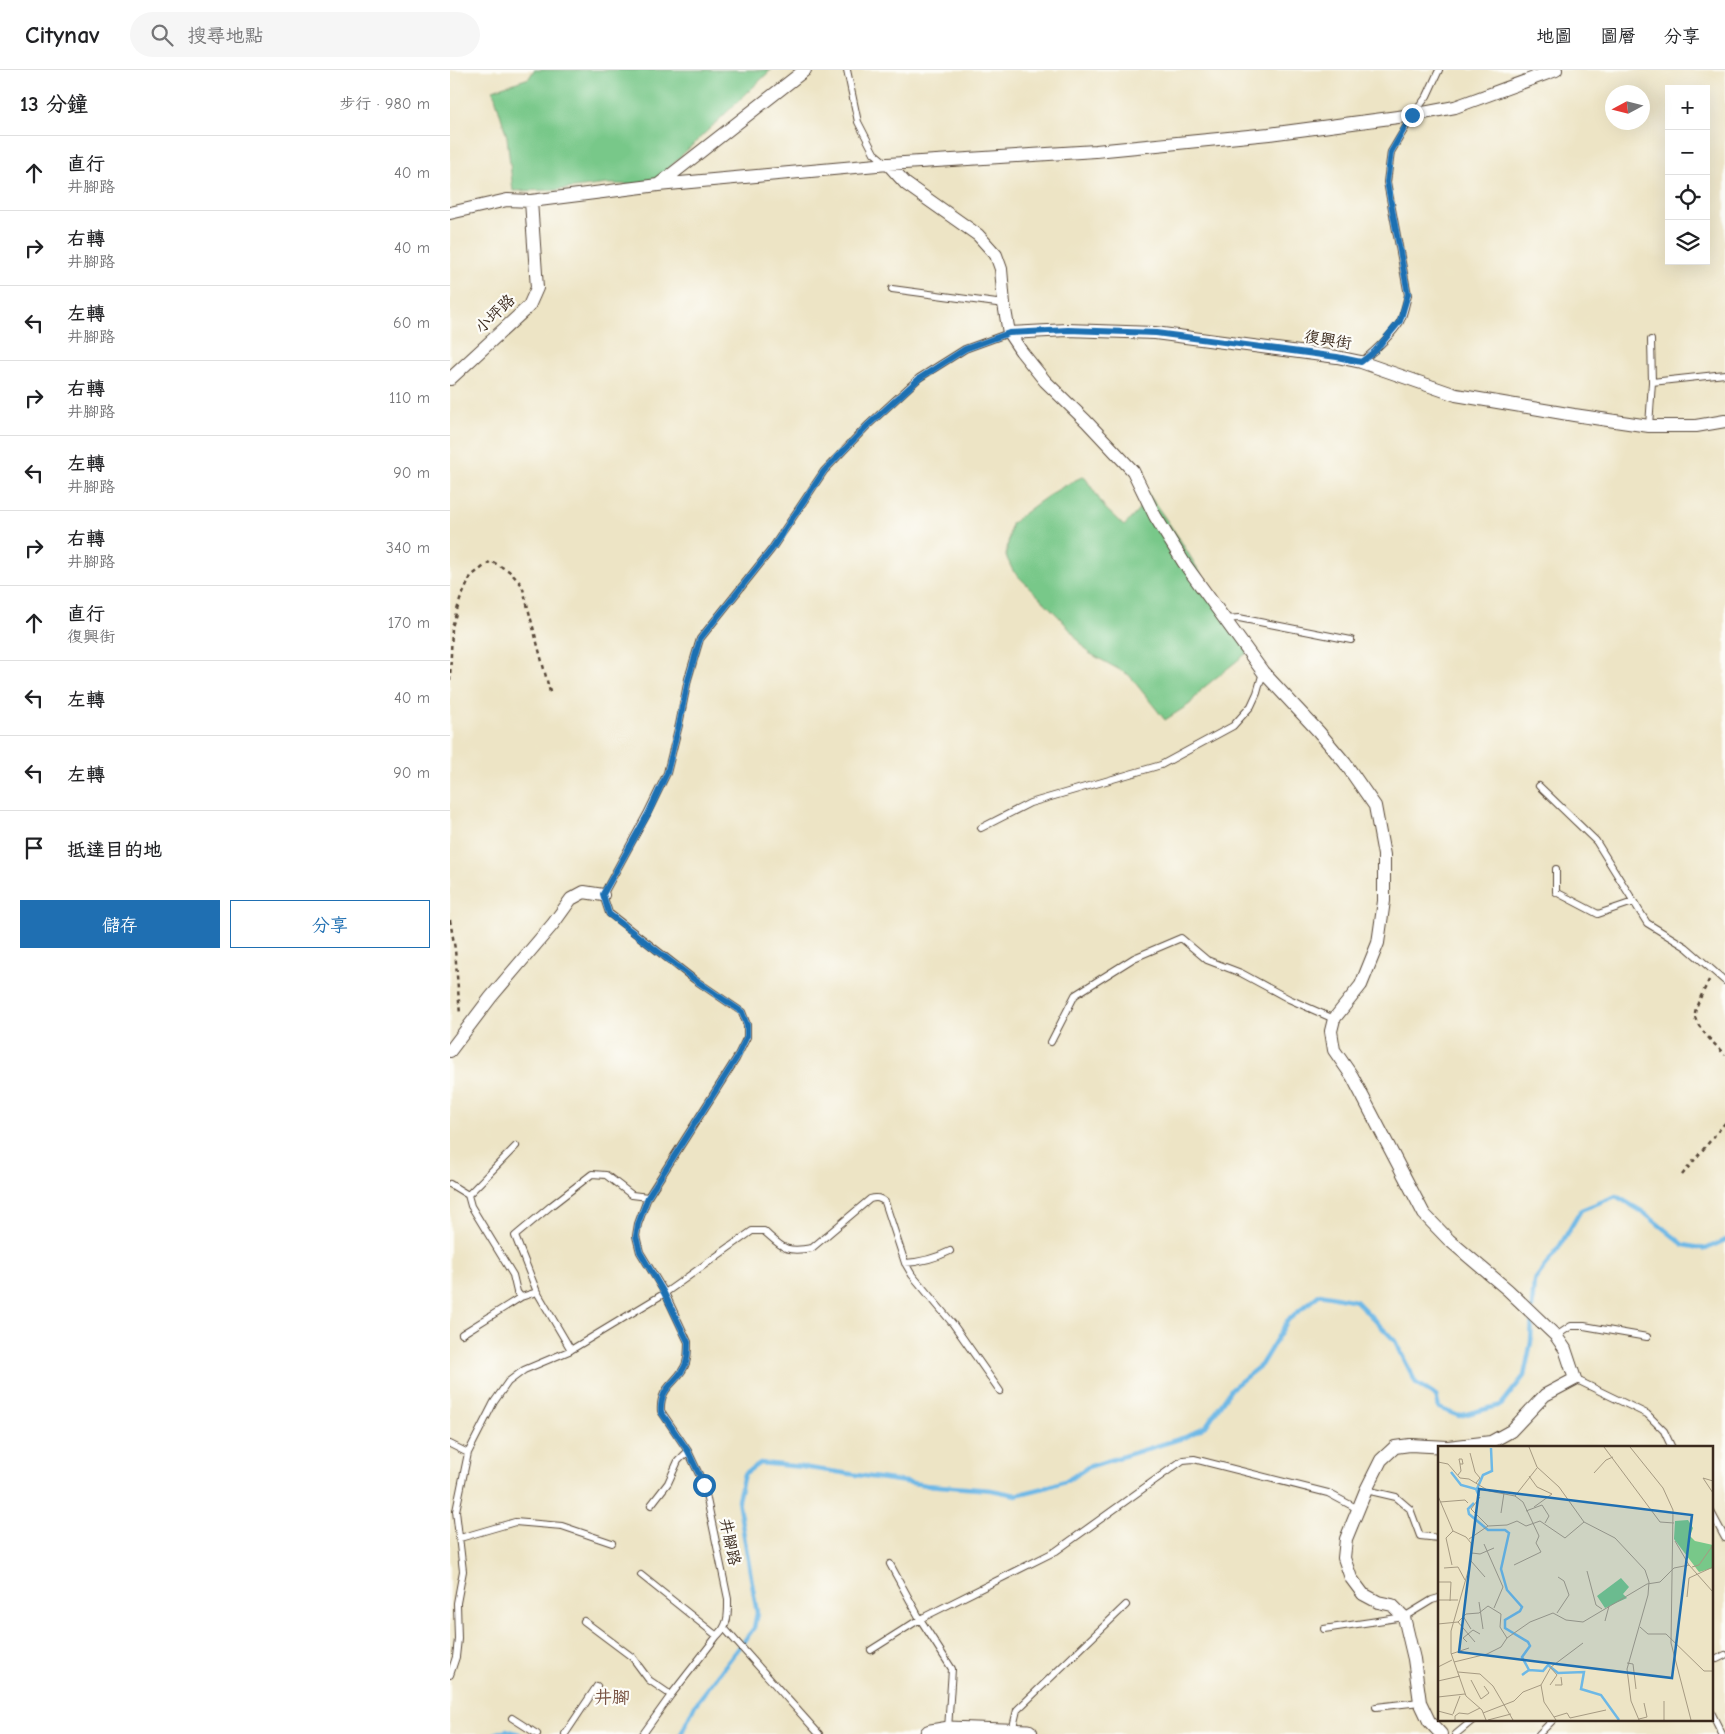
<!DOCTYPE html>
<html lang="zh-TW">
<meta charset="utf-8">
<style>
body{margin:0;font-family:"Comic Neue","LXGW WenKai TC",sans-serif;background:#f6f6f6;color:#202124}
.controls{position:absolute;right:15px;top:15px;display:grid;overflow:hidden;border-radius:0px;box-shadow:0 5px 20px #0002}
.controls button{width:45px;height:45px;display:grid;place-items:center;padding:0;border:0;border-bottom:1px solid #e0e0e0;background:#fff;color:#202124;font:25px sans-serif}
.compass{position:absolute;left:1155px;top:15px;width:45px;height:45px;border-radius:50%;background:#fff;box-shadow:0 5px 20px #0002;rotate:263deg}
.stop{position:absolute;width:15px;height:15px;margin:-11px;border:4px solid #1f6fb2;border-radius:50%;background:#fff}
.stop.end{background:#1f6fb2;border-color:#fff;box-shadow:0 1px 5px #0008}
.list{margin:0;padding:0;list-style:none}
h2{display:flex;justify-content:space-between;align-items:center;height:65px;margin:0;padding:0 20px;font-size:21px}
h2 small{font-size:16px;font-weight:400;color:#757577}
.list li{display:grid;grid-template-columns:32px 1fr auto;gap:15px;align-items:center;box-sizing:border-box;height:75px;padding:0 20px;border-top:1px solid #e0e0e0}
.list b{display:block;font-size:19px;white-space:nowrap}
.list p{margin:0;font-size:16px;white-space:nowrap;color:#757577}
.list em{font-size:16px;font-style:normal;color:#757577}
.actions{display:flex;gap:10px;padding:15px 20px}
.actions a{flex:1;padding:11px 0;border:1px solid #1f6fb2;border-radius:0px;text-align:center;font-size:18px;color:#1f6fb2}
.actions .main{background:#1f6fb2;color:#fff}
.icon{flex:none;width:28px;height:28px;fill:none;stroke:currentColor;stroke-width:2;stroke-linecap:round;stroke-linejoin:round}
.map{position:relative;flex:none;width:1275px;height:1664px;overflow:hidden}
header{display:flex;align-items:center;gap:30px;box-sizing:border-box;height:70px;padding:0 25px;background:#fff;border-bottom:1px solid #e0e0e0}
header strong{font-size:24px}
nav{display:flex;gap:28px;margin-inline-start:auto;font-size:18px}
.search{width:350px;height:45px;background:#f6f6f6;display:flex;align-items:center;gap:12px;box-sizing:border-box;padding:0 18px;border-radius:28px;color:#757577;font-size:19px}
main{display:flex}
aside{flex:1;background:#fff}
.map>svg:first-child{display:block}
</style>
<header>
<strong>Citynav</strong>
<div class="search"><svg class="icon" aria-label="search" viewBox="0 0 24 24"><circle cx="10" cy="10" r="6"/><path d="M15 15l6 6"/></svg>搜尋地點</div>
<nav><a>地圖</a><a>圖層</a><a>分享</a></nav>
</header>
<main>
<aside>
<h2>13 分鐘<small>步行 · 980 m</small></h2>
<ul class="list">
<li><svg class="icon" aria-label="ahead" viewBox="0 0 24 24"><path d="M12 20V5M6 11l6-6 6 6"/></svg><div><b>直行</b><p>井腳路</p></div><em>40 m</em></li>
<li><svg class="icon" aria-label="right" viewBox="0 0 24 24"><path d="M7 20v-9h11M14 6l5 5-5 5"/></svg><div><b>右轉</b><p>井腳路</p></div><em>40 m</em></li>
<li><svg class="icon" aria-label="left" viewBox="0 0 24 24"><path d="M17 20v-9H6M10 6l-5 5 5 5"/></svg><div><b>左轉</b><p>井腳路</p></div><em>60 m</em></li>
<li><svg class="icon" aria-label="right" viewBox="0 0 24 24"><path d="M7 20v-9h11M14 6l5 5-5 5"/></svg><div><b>右轉</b><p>井腳路</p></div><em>110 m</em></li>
<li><svg class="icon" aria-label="left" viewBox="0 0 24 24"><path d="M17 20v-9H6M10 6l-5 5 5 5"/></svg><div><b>左轉</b><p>井腳路</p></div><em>90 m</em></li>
<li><svg class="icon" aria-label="right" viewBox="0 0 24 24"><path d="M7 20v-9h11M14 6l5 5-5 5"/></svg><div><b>右轉</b><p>井腳路</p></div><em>340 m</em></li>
<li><svg class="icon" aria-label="ahead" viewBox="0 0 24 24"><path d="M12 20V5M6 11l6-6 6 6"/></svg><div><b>直行</b><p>復興街</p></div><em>170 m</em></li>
<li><svg class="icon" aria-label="left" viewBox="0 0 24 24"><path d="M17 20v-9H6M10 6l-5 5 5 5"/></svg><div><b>左轉</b></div><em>40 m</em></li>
<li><svg class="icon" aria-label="left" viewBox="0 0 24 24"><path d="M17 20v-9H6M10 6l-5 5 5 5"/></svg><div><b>左轉</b></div><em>90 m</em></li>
<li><svg class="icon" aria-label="arrive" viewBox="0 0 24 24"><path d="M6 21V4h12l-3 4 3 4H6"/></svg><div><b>抵達目的地</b></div></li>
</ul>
<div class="actions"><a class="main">儲存</a><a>分享</a></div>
</aside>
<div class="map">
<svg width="1275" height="1664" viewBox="0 0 1275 1664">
<rect width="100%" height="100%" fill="#fdfcf7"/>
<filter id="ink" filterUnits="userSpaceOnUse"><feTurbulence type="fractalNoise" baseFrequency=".02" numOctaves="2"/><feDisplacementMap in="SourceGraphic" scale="10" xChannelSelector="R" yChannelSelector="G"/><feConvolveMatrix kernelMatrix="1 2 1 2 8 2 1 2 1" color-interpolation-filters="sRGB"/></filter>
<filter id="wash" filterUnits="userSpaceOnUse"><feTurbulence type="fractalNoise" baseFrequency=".0096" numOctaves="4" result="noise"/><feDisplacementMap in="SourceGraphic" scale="20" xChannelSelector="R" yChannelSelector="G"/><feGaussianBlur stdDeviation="1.12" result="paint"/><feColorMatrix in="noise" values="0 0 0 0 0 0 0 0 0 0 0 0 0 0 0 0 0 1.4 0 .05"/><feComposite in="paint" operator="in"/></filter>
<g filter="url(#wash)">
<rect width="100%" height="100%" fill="#ede4c5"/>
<path fill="#78c889" stroke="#5a7954" d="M 84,0 L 321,0 L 232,85 L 203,115 L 158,114 L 107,120 L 63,121 L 57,67 L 43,20 L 79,8 Z
M 634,406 L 655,438 L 674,456 L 687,442 L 697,422 L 729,468 L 798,582 L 752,619 L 740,634 L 715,650 L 679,605 L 639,583 L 611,549 L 563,501 L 556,486 L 561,454 C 584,435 607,418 634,406 Z"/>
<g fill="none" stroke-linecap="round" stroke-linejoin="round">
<path stroke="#6db8e6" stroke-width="4.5" d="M 1082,1238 L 1084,1211 L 1108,1179 L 1131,1140 L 1166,1126 L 1193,1142 L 1234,1175 L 1256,1179 L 1275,1170
M 45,1664 L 56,1660 L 69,1664
M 231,1664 L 245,1635 L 304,1558 L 307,1543 L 288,1430 L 294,1404 L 310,1393 L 352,1397 L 476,1415 L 541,1420 L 566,1425 L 594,1418 L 618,1410 L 638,1397 L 736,1367 L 756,1356 L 782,1318 L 811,1295 L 838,1250 L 870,1224 L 906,1231 L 945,1271 L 966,1313 L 986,1326 L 989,1338 L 1009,1346 L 1051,1335 L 1074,1306 L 1081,1272 L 1082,1246"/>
</g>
</g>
<g filter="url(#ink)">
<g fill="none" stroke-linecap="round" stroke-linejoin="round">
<defs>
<path id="lane" d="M 397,0 L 408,52 L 424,83 L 436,93
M 442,219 L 554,234
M 1201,270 L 1202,312
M 911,292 C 923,282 942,265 950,252 C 954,244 956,233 958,225 L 937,112 L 941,82 L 963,45 L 977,26 L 989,0
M 1199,356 L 1202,312 L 1275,304
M 775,549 L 789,548 L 901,570
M 1089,716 L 1146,771 L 1197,853 L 1236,877 L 1275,911
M 531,758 L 580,733 L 711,695 L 783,656 L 801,636 L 807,623 L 813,602
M 1106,799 L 1106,822 L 1148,844 L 1183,832
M 601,972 L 625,925 L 684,888 L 731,868 L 757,890 L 791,903 L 839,929 L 884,949
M 0,1114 L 18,1125 L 21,1136 L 63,1205 L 67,1222 L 71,1227 L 87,1222
M 18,1125 L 66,1076
M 455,1193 C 472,1192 484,1189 500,1181
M 12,1264 L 71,1227
M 1106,1266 L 1121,1256 L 1134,1256 L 1197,1267
M 121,1280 L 87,1222 L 65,1166 L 102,1135 L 142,1104 L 156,1105 L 182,1125 L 198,1127
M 1125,1309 L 1197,1344 L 1214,1361 L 1222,1378
M 0,1374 L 18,1383
M 916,1420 L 946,1427 L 960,1439 L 970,1466 L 989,1468
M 201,1435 L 218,1413 L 228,1391 L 238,1381
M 1261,1442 L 1275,1468
M 10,1468 L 65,1452 L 112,1456 L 162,1473
M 440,1494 L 470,1549 L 502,1599 L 498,1659
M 191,1505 L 267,1566
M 134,1551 L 182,1587 L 199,1610 L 221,1625
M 275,1559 L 369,1664
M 874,1559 L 954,1547 L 982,1530 L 989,1528
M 421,1580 L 470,1549 L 606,1481 L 733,1390 L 744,1389 L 878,1423 L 908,1439
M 1267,1589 L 1275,1585
M 0,1605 L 6,1587 L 8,1569 L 7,1533 L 13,1501 L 6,1441 L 18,1383 L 44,1332 L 58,1312 L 74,1300 L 119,1281 L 215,1223 L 302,1161 L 314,1161 C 333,1178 335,1183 362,1178 L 420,1129 C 427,1127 430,1128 435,1132 L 455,1193 L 462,1205 L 503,1254 L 550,1321
M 926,1637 L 970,1632
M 1261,1642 L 1272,1664
M 62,1648 L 87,1664
M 562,1661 L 567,1640 L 676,1535
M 115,1664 L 147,1616
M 193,1664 L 221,1625 L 267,1566 C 279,1555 278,1544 278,1529 L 254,1415 L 238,1381 L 211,1341 C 209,1315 230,1312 236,1293 C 238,1286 238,1279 238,1272 L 215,1223 L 190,1182 L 186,1166 L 188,1154 L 198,1127 L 286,989 L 297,967 L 297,955 L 292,942 L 245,910 L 159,843 L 153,825 L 197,744 L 217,703 L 229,655 L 238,609 L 250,569 L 321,480 L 374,401 L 417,356 L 469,308 L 515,279 L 559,263
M 1006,1664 L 1023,1650
M 1089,1664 L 1103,1650"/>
<path id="street" d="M 438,94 L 456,114 L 528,165 L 546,185 L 551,199 L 554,234 L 559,263 L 571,281 L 595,311 L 636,351 L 683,401 L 705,446 L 734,493 L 813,602 L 869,662 L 895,693 L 925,736 L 934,785 L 934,831 L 928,873 L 911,915 L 884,949 L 881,961 L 884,980 L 902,1006 L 974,1144 L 999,1170 L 1058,1220 L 1106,1266 L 1115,1279 L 1125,1309 L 1095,1325 L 1061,1361 L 1041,1372 L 998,1377 L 960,1375 L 945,1377 L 931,1390 L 916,1420 L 896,1469 L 894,1488 L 901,1508 L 913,1524 L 928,1532 L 942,1535 L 954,1547 L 964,1589 L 970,1632 L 979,1651 L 991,1664
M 208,115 L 355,0
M 0,143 L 57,130 L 81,131 L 208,115 L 438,94 L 646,81 L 819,64 L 963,45 L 1005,37 L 1106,0
M 559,263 L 617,260 L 705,263 L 887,287 L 911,292 L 1006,325 L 1124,345 L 1199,356 L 1246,356 L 1275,351
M 0,309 L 79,236 L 87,218 L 81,131
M 0,981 L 41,927 L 103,854 L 121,829 L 134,822 L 153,825"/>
<path id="secondary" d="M 480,1664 L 498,1661 L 578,1664"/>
</defs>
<use href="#lane" stroke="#564637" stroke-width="8"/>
<use href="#street" stroke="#564637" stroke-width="14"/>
<use href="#secondary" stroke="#564637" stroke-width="21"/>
<path stroke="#564637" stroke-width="2.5" stroke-dasharray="4 4" stroke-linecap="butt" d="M 0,611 L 2,557 L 10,530 L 21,506 L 41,491 L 59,501 L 72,515 L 101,626
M 0,850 L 5,879 L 10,945
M 1259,910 C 1255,919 1246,934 1245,943 C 1243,955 1267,976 1275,985
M 1232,1105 L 1275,1053"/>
<use href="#lane" stroke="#fff" stroke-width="6"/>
<use href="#street" stroke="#fff" stroke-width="12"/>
<use href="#secondary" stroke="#fff" stroke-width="19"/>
</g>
</g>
<g fill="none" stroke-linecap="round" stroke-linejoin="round" filter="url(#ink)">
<path stroke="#1f6fb2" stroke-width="6" d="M 254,1415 L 238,1381 L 211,1342 C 209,1315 230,1312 236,1293 C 238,1286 238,1279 238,1272 L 214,1223 L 190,1182 L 186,1166 L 188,1154 L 198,1127 L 286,989 L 297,966 L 297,955 L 292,942 L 245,910 L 159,844 L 153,824 L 198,744 L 217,703 L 229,655 L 238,610 L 250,569 L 321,480 L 374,401 L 417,356 L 470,308 L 515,279 L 559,263 L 618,260 L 706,263 L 887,287 L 911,292 L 925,281 L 950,251 L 958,224 L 937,112 L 941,82 L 962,45"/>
</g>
<g text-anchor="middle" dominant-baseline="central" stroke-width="4.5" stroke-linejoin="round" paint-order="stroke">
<g font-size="16" fill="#3b2a1e" stroke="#fdfcf7">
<text transform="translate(45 244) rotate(-44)">小坪路</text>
<text transform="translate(878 270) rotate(9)">復興街</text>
<text transform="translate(280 1472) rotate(78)">井腳路</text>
</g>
<g font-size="18" fill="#795343" stroke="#fdfcf7">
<text x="162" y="1627">井腳</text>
</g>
</g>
<g transform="translate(988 1376)">
<rect width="275" height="275" fill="#ede4c5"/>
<path d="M 250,74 L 255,82 L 252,90 L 257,95 L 275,99 L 275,122 L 261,126 L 236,93 L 237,75 ZM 183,132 L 191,141 L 185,148 L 189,152 L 167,162 L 159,150 Z" fill="#78c889"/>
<path fill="none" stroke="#6db8e6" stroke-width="2.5" d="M 13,26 L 23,39 L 38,43 L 41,50M 39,43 L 45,29 L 54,25 L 53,2M 36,57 L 30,63 L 31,68 L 50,84 L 67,84 L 71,87 L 63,123 L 69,144 L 84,161 L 82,165 L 67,174 L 67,182 L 90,196 L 92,200 L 84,211 L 91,224M 84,229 L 91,224 L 105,225 L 110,219 L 120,227 L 146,226 L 143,243 L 163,249 L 181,274"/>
<path fill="none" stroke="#a69a82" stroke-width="1" d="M 91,1 L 99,21 L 121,41 L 146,76M 166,1 L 222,76 L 236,77M 192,1 L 225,42 L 235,64 L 233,197 L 253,274M 32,7 L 37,26 L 42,32 L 38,37M 0,16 L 10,18 L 22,32 L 31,33 L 51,45 L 77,50 L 85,56 L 101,90 L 98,97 L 103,106 L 76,119M 156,27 L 168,14 L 175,11M 20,29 L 23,25 L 22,18 L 21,13 L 24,13 L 25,18 L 22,18M 91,30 L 99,41 L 114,48 L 96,61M 275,35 L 265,32 L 275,47M 0,50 L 15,85 L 28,91 L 33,97 L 33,115 L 13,185 L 13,207 L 28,250 L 44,264 L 48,274M 77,50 L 99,22M 42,51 L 33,63 L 50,80 L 69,79 L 79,75 L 88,80 L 102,75 L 127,92 L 146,76 L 177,92 L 207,124 L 211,136 L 210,149 L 189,223 L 193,255 L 201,274M 2,56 L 27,54 L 30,57M 88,65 L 104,59 L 111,70 L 107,77M 63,67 L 66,47M 31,93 L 50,80M 237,95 L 251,119 L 275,146M 46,98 L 65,141 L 56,162M 34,107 L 42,108 L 56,102M 33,115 L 47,131M 14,119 L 8,92 L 15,85M 254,121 L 261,119 L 275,99M 6,122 L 20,121 L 27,134M 149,125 L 158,159 L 164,163M 0,136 L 13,136 L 12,155M 249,151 L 251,132 L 275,121M 0,154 L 20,154M 41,156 L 45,183M 119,167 L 131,149 L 126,135 L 120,131M 25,170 L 33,183M 167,175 L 171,160M 20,176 L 37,196M 0,178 L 20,176 L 28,168 L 41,167 L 50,160 L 63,168 L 62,181 L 69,192M 202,181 L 210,188 L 228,188 L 266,225 L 275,225M 69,192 L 92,176 L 115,167 L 128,174 L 145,176 L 209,138 L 222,136 L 236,122 L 251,119M 29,196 L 25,192 L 35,184 L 42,188M 13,208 L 31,202M 16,216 L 49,208 L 63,201 L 69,192M 189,217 L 195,218 L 198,243M 0,221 L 14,214M 20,226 L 42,228 L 55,240 L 75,274M 33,234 L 43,253 L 51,247 L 46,240M 0,235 L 22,230M 112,239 L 119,229 L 113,222M 117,239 L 124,239 L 123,231M 0,251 L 27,248M 226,255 L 226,274M 0,265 L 15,269M 45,267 L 76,255 L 85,246 L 103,239M 15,268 L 22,250M 116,271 L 129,267 L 132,272 L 168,264M 201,273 L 209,271 L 206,257M 17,274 L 17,270 L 21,267 L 30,268 L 42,262M 50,274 L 73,268M 118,274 L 106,256 L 103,239 L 113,221 L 145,197"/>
<path fill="#1f6fb2" fill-opacity="0.15" stroke="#1f6fb2" stroke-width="2.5" d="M 41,43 L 254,69 L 234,232 L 21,206 Z"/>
<rect width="275" height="275" fill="none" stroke="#3b2a1e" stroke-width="2.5"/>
</g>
</svg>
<div class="controls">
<button>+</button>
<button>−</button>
<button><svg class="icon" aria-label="locate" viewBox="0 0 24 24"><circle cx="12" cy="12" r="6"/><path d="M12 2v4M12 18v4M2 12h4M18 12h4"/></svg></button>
<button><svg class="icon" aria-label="layers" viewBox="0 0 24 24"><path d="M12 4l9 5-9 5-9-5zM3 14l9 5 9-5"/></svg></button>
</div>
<svg class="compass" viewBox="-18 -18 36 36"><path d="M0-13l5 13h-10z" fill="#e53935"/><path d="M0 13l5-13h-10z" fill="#757577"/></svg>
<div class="stop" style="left:254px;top:1415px"></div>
<div class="stop end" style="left:962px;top:45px"></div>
</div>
</main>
